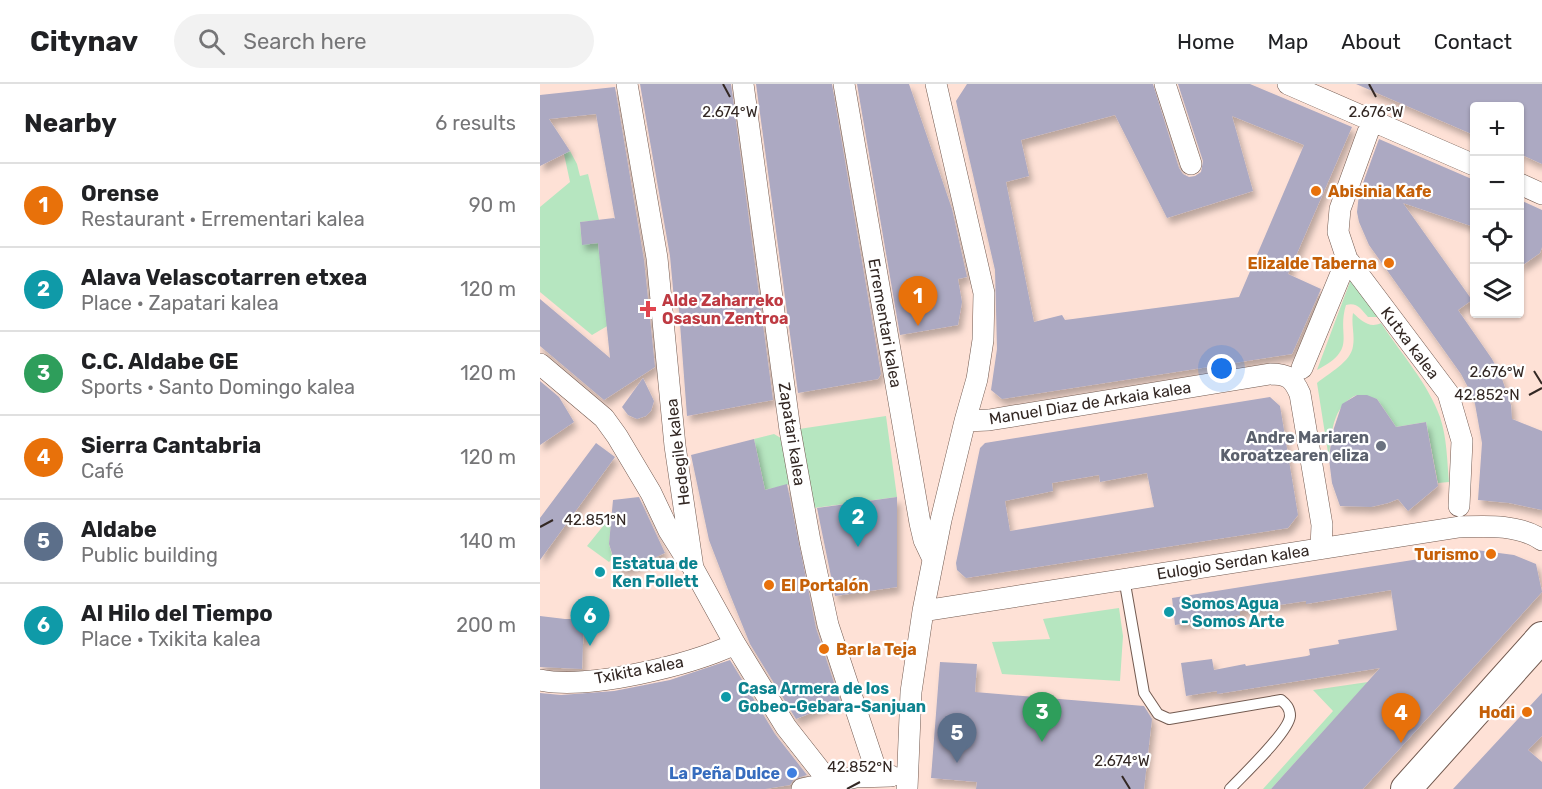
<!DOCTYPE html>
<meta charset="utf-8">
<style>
body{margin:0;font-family:Rubik,sans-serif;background:#f2f2f2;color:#202124}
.controls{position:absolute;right:18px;top:18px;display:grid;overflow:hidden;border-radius:6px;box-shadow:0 2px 4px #0004}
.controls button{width:54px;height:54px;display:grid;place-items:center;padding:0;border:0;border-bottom:2px solid #e0e0e0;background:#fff;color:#202124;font:30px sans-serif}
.you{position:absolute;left:682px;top:285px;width:21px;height:21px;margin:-15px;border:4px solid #fff;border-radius:50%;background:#1a73e8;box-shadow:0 0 0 9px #1a73e833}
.badge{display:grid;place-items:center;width:39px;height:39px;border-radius:50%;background:#b45309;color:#fff;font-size:20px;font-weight:700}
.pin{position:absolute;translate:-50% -50px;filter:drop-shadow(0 2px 3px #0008)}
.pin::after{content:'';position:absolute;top:32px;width:21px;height:18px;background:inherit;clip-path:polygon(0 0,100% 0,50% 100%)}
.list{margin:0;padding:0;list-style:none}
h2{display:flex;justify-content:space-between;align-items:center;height:78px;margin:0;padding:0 24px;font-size:26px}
h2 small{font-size:20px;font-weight:400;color:#757577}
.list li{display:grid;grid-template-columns:39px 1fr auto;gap:18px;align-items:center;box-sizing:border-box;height:84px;padding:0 24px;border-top:2px solid #e0e0e0}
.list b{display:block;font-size:22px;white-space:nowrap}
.list p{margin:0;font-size:20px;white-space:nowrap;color:#757577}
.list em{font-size:20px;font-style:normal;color:#757577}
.icon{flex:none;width:33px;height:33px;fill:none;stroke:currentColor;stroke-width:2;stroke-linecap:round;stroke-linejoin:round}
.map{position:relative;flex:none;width:1002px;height:705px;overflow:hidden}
header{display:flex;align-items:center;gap:36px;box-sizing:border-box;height:84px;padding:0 30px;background:#fff;border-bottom:2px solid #e0e0e0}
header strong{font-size:28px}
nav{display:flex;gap:33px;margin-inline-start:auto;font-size:21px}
.search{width:420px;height:54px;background:#f2f2f2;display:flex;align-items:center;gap:15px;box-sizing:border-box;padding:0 21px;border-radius:33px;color:#757577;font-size:22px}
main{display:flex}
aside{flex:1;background:#fff}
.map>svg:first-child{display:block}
</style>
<header>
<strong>Citynav</strong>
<div class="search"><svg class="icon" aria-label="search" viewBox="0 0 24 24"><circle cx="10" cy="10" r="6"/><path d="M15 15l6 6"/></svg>Search here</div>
<nav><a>Home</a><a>Map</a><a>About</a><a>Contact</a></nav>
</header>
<main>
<aside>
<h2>Nearby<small>6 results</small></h2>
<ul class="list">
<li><span class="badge" style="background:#e8710a">1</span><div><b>Orense</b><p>Restaurant · Errementari kalea</p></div><em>90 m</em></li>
<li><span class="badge" style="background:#0f9aa8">2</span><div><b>Alava Velascotarren etxea</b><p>Place · Zapatari kalea</p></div><em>120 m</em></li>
<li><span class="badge" style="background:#2e9e5b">3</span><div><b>C.C. Aldabe GE</b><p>Sports · Santo Domingo kalea</p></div><em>120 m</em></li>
<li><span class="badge" style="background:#e8710a">4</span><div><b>Sierra Cantabria</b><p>Café</p></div><em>120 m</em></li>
<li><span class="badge" style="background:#5c6f8a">5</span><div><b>Aldabe</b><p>Public building</p></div><em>140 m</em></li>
<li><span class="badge" style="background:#0f9aa8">6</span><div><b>Al Hilo del Tiempo</b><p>Place · Txikita kalea</p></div><em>200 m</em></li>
</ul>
</aside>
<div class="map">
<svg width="1002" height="705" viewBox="0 0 1002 705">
<defs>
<filter id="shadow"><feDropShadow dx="3.5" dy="6" stdDeviation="3" flood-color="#0004"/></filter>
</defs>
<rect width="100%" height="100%" fill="#fee1d6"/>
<path fill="#b6e6c0" d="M 30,67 L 37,80 L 40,92 L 48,90 L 59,136 L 40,138 L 42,160 L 58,159 L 69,241 L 52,251 L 0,208 L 0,123 L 30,98 L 24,70 Z
M 811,195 L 838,233 L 828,233 C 821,225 817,218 806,221 C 796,253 819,264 777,286 Z
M 813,229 C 821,236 829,245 841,239 C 860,268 889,301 900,333 C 907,354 907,376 909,398 L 898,399 L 886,338 L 856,343 L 837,315 L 817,311 C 792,321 791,351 789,375 L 777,299 C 789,289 811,278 813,262 C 815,251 811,240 813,229 Z
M 346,332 L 357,413 L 274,424 L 259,345 Z
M 234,350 L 246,357 L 255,399 L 225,406 L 214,355 Z
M 72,431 L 69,460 L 73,474 L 69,478 L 47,462 Z
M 579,524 L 583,552 L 580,597 L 462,590 L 452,558 L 510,555 L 503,535 Z
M 828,598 L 731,705 L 723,705 L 793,627 L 773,606 Z"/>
<path fill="#aca9c2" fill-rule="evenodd" filter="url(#shadow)" d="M 100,0 L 191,0 L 233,316 L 147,332 L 138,213 L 135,226 L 130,172 Z
M 216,0 L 292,0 L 341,290 L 338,295 L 258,309 Z
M 317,0 L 369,0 L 412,125 L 427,193 L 418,195 L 422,218 L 418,241 L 360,251 Z
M 427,0 L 613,0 L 639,84 L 643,90 L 649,93 L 655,92 L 661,88 L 663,77 L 638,0 L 710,0 L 812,43 L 748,190 L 781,205 L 752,270 L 462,315 L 451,306 L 457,265 L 455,186 L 416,17 ZM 575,31 L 627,134 L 713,107 L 692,32 L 764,61 L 699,213 L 525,236 L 522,231 L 494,238 L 466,98 L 489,92 L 481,56 Z
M 816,0 L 1002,0 L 1002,80 L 980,70 L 980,22 L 934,22 L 934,51 Z
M 75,3 L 104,176 L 115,283 L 64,316 L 0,262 L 0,215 L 70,274 L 58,159 L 42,161 L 40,138 L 74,134 L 75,135 L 56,30 L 9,35 L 30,67 L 0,82 L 0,11 Z
M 839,55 L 934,96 L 934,143 L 863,119 L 932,216 L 918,226 L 952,275 L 961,292 L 971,321 L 972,335 L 1002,347 L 1002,426 L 969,419 L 938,416 L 942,359 L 935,320 L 930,307 L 921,290 L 829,161 L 819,138 L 817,128 L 819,110 Z
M 980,116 L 1002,126 L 1002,163 L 1000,169 L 980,183 Z
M 103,294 L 114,317 L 111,327 L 106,332 L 97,335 L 88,331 L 82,323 Z
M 0,297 L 19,313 L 34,338 L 0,361 Z
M 817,311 L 827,311 L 837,315 L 856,343 L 886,338 L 898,402 L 868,427 L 858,415 L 848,419 L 831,423 L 800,422 L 792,399 L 789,375 L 792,350 L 802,320 Z
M 730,313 L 740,322 L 758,431 L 748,444 L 426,494 L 417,486 L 416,479 L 440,364 L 445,359 ZM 607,389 L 614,423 L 470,447 L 465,417 L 513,407 L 512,399 L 559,391 L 560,398 Z
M 214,355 L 225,406 L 247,400 L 276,544 L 300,617 L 256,635 L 210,560 L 189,508 L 169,456 L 151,371 Z
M 56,359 L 75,373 L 0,476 L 0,434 Z
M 99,413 L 125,469 L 92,484 L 82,486 L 76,482 L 69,460 L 73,416 Z
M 357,413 L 357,503 L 295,512 L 277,424 Z
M 936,466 L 974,471 L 996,480 L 1002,508 L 823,705 L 731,705 L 840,584 L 677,610 L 677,607 L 646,612 L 641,579 L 672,575 L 674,586 L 705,580 L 706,582 L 767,572 L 770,571 L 769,565 L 799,560 L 798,556 L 857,546 L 851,506 L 766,520 L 766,517 L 700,527 L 700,531 L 635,541 L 632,514 Z
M 0,532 L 25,535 L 44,535 L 42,585 L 0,583 Z
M 190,576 L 235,650 L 267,691 L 254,695 L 250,701 L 225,705 L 0,705 L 0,609 L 21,611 L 74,607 L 130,596 Z
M 400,578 L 437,580 L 435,608 L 604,622 L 612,635 L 604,705 L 436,705 L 437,698 L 391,694 Z
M 1002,609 L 1002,652 L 988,666 L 1002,678 L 1002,705 L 913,705 Z"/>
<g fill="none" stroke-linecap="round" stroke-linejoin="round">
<defs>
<path id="lane" d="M 584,494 L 604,609 L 618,630 L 629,635 L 741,616 C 746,620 750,624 750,632 C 749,648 703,691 690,705"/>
<path id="street" d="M 87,0 L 117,174 L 135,362 L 153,484 L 195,560 L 246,643 L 290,699
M 203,0 L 250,346 L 270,457 L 288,541 L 338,692
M 304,0 L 380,439 L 384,456 L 393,475
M 625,0 L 651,80
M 748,0 L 934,81
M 828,48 L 800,125 L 798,148 L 807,175 L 908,309 L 922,357 L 919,422
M 980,100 L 1002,110
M 0,280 L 64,334 L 77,352 L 111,409 L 129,447 L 149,479
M 762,284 L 807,175
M 425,337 L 449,336 L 730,290 C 748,290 753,294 760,310 L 782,441 L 781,464
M 383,527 L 919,443 C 947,442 978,440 1002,456
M 0,596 C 49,606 150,581 195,560
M 262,705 L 316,693 L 351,692
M 367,705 L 371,608 L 383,527 L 401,436 L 425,337 L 437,295 L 443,256 L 444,209 L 396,0"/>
<path id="secondary" d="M 866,705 L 1002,553"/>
</defs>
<use href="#lane" stroke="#725a50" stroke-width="12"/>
<use href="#street" stroke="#725a50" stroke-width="22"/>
<use href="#secondary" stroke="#725a50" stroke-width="32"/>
<use href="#lane" stroke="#fff" stroke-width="10"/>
<use href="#street" stroke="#fff" stroke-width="21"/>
<use href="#secondary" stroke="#fff" stroke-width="30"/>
</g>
<path fill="none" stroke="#332824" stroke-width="2" d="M 183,0 L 190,13M 829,0 L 836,13M 994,287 L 1002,300M 989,311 L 1002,304M 0,443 L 13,436M 582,692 L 590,705M 307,705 L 320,698"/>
<g fill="#e8710a" stroke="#fff" stroke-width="2">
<circle cx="776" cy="107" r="6"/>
<circle cx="849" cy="179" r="6"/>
<circle cx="951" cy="470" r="6"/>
<circle cx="229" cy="501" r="6"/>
<circle cx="284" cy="565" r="6"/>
<circle cx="987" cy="628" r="6"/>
</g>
<path fill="#e0444e" stroke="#fff" stroke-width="2" d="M105 216h6v6h6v6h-6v6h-6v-6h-6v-6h6z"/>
<circle fill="#6b7280" stroke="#fff" stroke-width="2" cx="841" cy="362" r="6"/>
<g fill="#0f9aa8" stroke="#fff" stroke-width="2">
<circle cx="60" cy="488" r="6"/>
<circle cx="629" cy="528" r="6"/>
<circle cx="186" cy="613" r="6"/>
</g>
<circle fill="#3f7fe0" stroke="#fff" stroke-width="2" cx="252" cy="689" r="6"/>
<g text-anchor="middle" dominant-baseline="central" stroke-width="4.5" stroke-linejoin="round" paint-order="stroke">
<g font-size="16" font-weight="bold" fill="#c56008" stroke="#fff" text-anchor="start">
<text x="788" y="107">Abisinia Kafe</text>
<text x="837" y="179" text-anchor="end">Elizalde Taberna</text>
<text x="939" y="470" text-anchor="end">Turismo</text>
<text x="241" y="501">El Portalón</text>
<text x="296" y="565">Bar la Teja</text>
<text x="975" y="628" text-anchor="end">Hodi</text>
</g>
<g font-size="16" font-weight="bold" fill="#be3a42" stroke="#fff" text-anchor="start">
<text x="122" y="216">Alde Zaharreko<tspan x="122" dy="18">Osasun Zentroa</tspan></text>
</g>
<g font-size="16" fill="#332824" stroke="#fff">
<text transform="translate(345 239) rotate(80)">Errementari kalea</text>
<text transform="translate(870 259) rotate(53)">Kutxa kalea</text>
<text transform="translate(550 319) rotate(-9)">Manuel Diaz de Arkaia kalea</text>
<text transform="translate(252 350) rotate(81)">Zapatari kalea</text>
<text transform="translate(138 368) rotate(-97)">Hedegile kalea</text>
<text transform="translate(693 478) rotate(-9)">Eulogio Serdan kalea</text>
<text transform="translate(99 586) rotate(-11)">Txikita kalea</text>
</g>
<g font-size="16" font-weight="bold" fill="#5b616d" stroke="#fff" text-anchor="end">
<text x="829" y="353">Andre Mariaren<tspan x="829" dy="18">Koroatzearen eliza</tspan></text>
</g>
<g font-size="16" font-weight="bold" fill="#0d838f" stroke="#fff" text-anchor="start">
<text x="72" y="479">Estatua de<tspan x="72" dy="18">Ken Follett</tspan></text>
<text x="641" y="519">Somos Agua<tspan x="641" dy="18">- Somos Arte</tspan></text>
<text x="198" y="604">Casa Armera de los<tspan x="198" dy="18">Gobeo-Gebara-Sanjuan</tspan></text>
</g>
<g font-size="16" font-weight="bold" fill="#366cbe" stroke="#fff" text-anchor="end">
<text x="240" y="689">La Peña Dulce</text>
</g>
</g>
<g font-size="15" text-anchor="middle" fill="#332824" stroke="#fff" stroke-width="4.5" stroke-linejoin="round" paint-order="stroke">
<text x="190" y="33">2.674°W</text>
<text x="836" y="33">2.676°W</text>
<text x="957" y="293">2.676°W</text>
<text x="947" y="316">42.852°N</text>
<text x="55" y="441">42.851°N</text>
<text x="582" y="682">2.674°W</text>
<text x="320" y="688">42.852°N</text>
</g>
</svg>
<div class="controls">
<button>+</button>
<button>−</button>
<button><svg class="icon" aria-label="locate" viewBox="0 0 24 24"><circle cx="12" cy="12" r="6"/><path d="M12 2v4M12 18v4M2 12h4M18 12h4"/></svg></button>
<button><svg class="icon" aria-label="layers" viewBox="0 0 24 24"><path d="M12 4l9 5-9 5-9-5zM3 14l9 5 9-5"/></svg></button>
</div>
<div class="you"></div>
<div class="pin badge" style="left:378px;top:242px;background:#e8710a">1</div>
<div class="pin badge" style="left:318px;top:463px;background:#0f9aa8">2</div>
<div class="pin badge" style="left:502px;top:658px;background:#2e9e5b">3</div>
<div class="pin badge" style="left:861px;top:659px;background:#e8710a">4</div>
<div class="pin badge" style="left:417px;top:679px;background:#5c6f8a">5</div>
<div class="pin badge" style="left:50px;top:562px;background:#0f9aa8">6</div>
</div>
</main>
